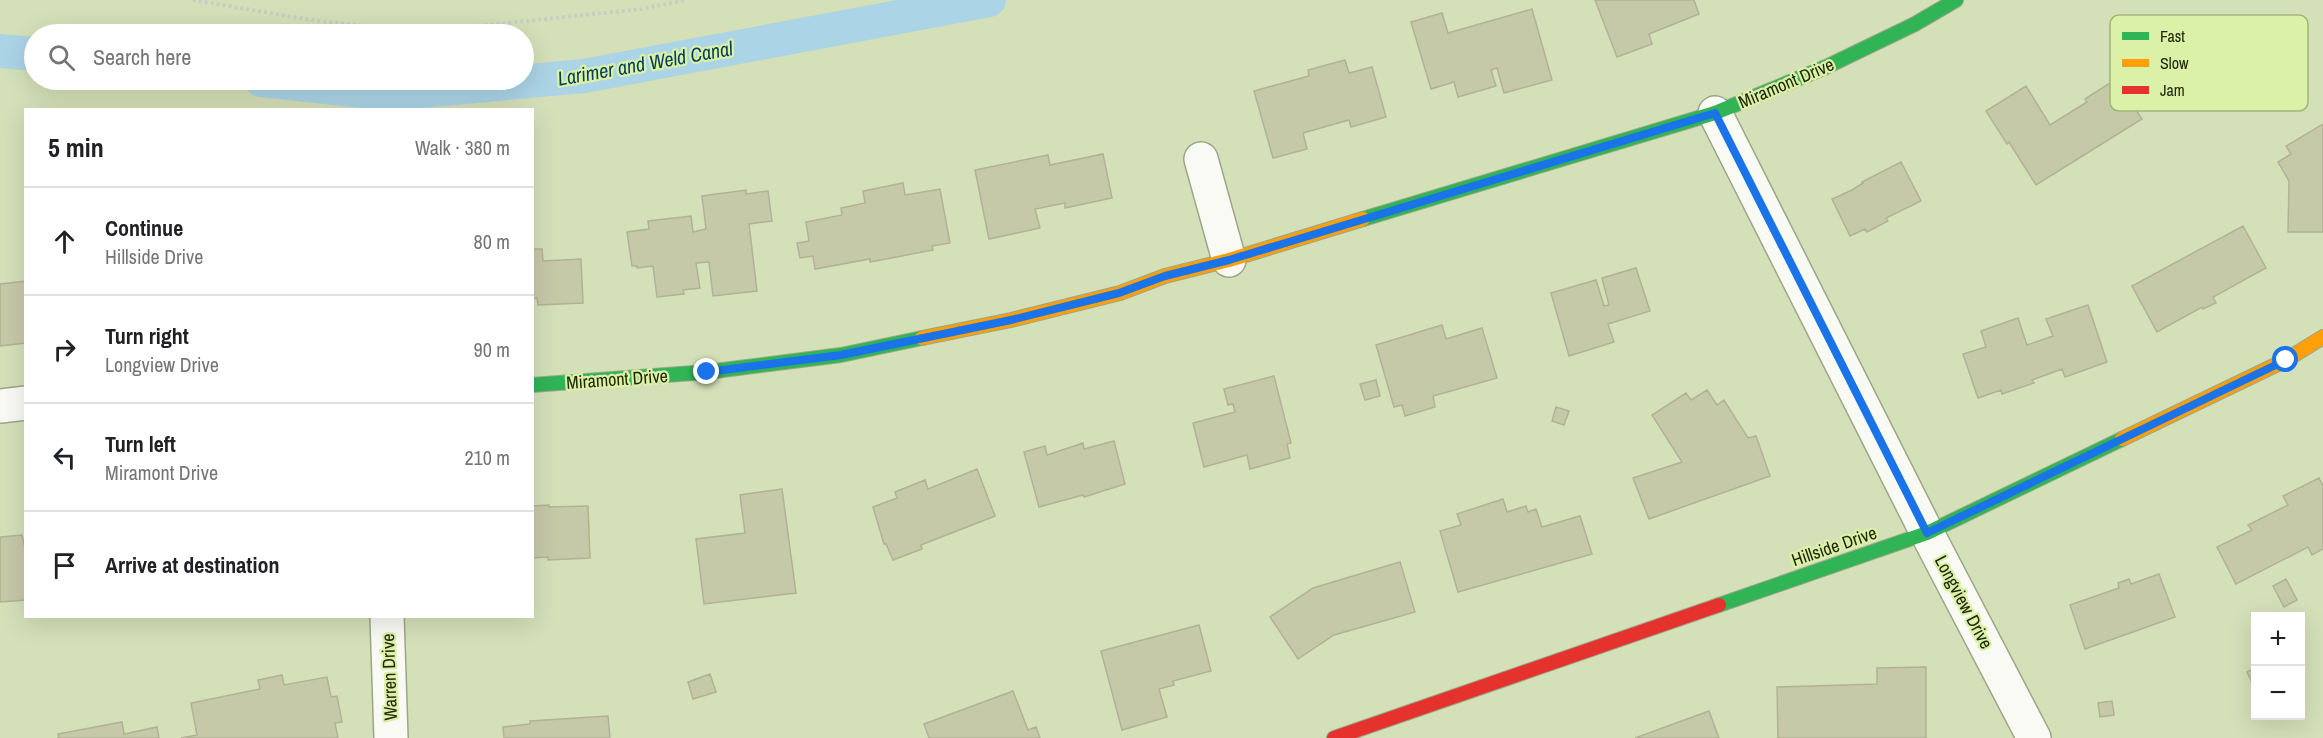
<!DOCTYPE html>
<meta charset="utf-8">
<style>
body{margin:0;font-family:"Archivo Narrow",sans-serif;background:#f6f6f6;color:#202124}
.controls{position:absolute;right:18px;bottom:18px;display:grid;overflow:hidden;border-radius:0px;box-shadow:0 6px 24px #0002}
.controls button{width:54px;height:54px;display:grid;place-items:center;padding:0;border:0;border-bottom:2px solid #e0e0e0;background:#fff;color:#202124;font:30px sans-serif}
.stop{position:absolute;width:18px;height:18px;margin:-14px;border:4px solid #1a73e8;border-radius:50%;background:#fff}
.stop.end{background:#1a73e8;border-color:#fff;box-shadow:0 2px 6px #0008}
.list{margin:0;padding:0;list-style:none}
h2{display:flex;justify-content:space-between;align-items:center;height:78px;margin:0;padding:0 24px;font-size:26px}
h2 small{font-size:20px;font-weight:400;color:#757577}
.list li{display:grid;grid-template-columns:39px 1fr auto;gap:18px;align-items:center;box-sizing:border-box;height:108px;padding:0 24px;border-top:2px solid #e0e0e0}
.list b{display:block;font-size:22px;white-space:nowrap}
.list p{margin:0;font-size:20px;white-space:nowrap;color:#757577}
.list em{font-size:20px;font-style:normal;color:#757577}
.icon{flex:none;width:33px;height:33px;fill:none;stroke:currentColor;stroke-width:2;stroke-linecap:round;stroke-linejoin:round}
.map{position:relative;flex:none;width:2323px;height:738px;overflow:hidden}
.search{position:absolute;background:#fff;box-shadow:0 6px 24px #0002;left:24px;top:24px;width:510px;height:66px;display:flex;align-items:center;gap:15px;box-sizing:border-box;padding:0 21px;border-radius:33px;color:#757577;font-size:22px}
.panel{position:absolute;background:#fff;box-shadow:0 6px 24px #0002;left:24px;top:108px;width:510px;height:510px;border-radius:0px}
.map>svg:first-child{display:block}
</style>
<div class="map">
<svg width="2323" height="738" viewBox="0 0 2323 738">
<rect width="100%" height="100%" fill="#d4e0b8"/>
<g fill="none" stroke-linecap="round" stroke-linejoin="round">
<path stroke="#abd4e6" stroke-width="34" d="M 0,51 L 34,54
M 261,80 L 390,94 L 584,76 L 989,0"/>
</g>
<path fill="#c6c9a8" stroke="#b0b393" stroke-width="1.5" d="M 1595,0 L 1694,0 L 1699,14 L 1649,34 L 1652,44 L 1617,57 Z
M 1532,9 L 1552,80 L 1504,93 L 1497,68 L 1491,70 L 1496,86 L 1458,97 L 1454,82 L 1431,89 L 1411,22 L 1442,13 L 1448,33 Z
M 1345,60 L 1349,73 L 1372,67 L 1386,117 L 1351,127 L 1349,120 L 1303,133 L 1307,149 L 1273,158 L 1254,91 L 1309,76 L 1308,70 Z
M 2116,79 L 2142,119 L 2036,185 L 2009,142 L 2007,144 L 1986,111 L 2026,86 L 2050,125 L 2087,102 L 2085,99 Z
M 2323,124 L 2323,232 L 2288,232 L 2289,181 L 2278,162 L 2291,154 L 2286,146 Z
M 1103,154 L 1112,198 L 1065,208 L 1065,203 L 1035,209 L 1040,228 L 989,239 L 975,170 L 1048,155 L 1050,165 Z
M 1901,162 L 1921,201 L 1886,218 L 1888,221 L 1867,232 L 1865,229 L 1850,236 L 1832,199 L 1852,190 L 1863,183 L 1862,182 Z
M 903,183 L 905,195 L 940,189 L 950,243 L 932,246 L 933,250 L 870,262 L 870,259 L 815,269 L 813,256 L 800,258 L 797,243 L 809,241 L 806,222 L 842,215 L 841,208 L 865,203 L 863,191 Z
M 746,190 L 746,194 L 768,191 L 772,221 L 749,224 L 757,291 L 713,296 L 709,262 L 696,263 L 700,288 L 683,290 L 684,294 L 657,297 L 653,266 L 637,268 L 637,266 L 632,266 L 627,232 L 649,229 L 648,221 L 691,216 L 693,232 L 706,229 L 702,196 Z
M 2243,226 L 2266,268 L 2213,297 L 2216,303 L 2203,309 L 2202,307 L 2157,332 L 2132,286 Z
M 532,249 L 542,249 L 543,261 L 581,259 L 583,303 L 538,305 L 537,298 L 532,299 Z
M 1636,268 L 1650,311 L 1608,324 L 1614,342 L 1569,356 L 1551,293 L 1596,280 L 1604,306 L 1609,305 L 1602,278 Z
M 26,281 L 26,343 L 0,346 L 0,284 Z
M 2088,305 L 2107,362 L 2065,377 L 2062,369 L 2032,380 L 2034,383 L 2002,394 L 2001,390 L 1978,398 L 1963,354 L 1986,347 L 1981,331 L 2018,318 L 2027,345 L 2053,336 L 2046,319 Z
M 1442,325 L 1446,339 L 1482,328 L 1497,378 L 1433,396 L 1435,407 L 1405,416 L 1402,405 L 1394,407 L 1376,345 Z
M 1274,376 L 1291,443 L 1287,444 L 1290,458 L 1250,469 L 1247,455 L 1204,467 L 1193,423 L 1235,412 L 1233,404 L 1228,405 L 1224,389 Z
M 1376,380 L 1380,396 L 1365,400 L 1360,384 Z
M 1707,390 L 1717,405 L 1724,400 L 1748,438 L 1756,436 L 1770,476 L 1649,519 L 1633,478 L 1682,462 L 1652,415 L 1686,393 L 1691,400 Z
M 1556,407 L 1569,411 L 1564,425 L 1552,421 Z
M 1114,441 L 1125,484 L 1084,497 L 1083,495 L 1039,507 L 1024,452 L 1045,446 L 1047,455 L 1083,443 L 1084,449 Z
M 977,469 L 995,516 L 921,545 L 922,549 L 893,560 L 886,544 L 884,544 L 873,507 L 897,498 L 895,492 L 925,480 L 928,489 Z
M 2319,478 L 2323,486 L 2323,549 L 2312,555 L 2308,547 L 2236,584 L 2217,547 L 2252,530 L 2248,525 L 2288,505 L 2283,496 Z
M 782,489 L 796,593 L 704,604 L 696,539 L 745,533 L 740,495 Z
M 1503,499 L 1507,512 L 1526,506 L 1528,512 L 1536,509 L 1542,527 L 1580,516 L 1592,554 L 1458,592 L 1440,531 L 1461,525 L 1457,514 Z
M 549,505 L 549,507 L 588,506 L 590,558 L 548,560 L 548,557 L 532,558 L 532,506 Z
M 22,535 L 26,553 L 26,600 L 0,602 L 0,537 Z
M 1400,562 L 1415,612 L 1334,635 L 1298,659 L 1270,617 L 1313,588 Z
M 2159,574 L 2175,617 L 2085,649 L 2070,605 L 2119,588 L 2118,583 L 2129,579 L 2131,584 Z
M 2286,579 L 2297,600 L 2284,607 L 2273,586 Z
M 1199,625 L 1211,671 L 1173,681 L 1174,685 L 1159,689 L 1167,717 L 1122,730 L 1101,651 Z
M 1926,667 L 1926,738 L 1778,738 L 1777,687 L 1877,684 L 1877,668 Z
M 2256,668 L 2256,686 L 2254,687 L 2247,672 Z
M 710,674 L 716,692 L 693,699 L 688,682 Z
M 282,675 L 284,685 L 327,677 L 331,697 L 337,696 L 342,722 L 335,723 L 338,738 L 181,738 L 197,735 L 191,703 L 260,689 L 258,680 Z
M 1013,691 L 1028,730 L 1036,727 L 1040,738 L 929,738 L 924,724 Z
M 2112,701 L 2114,715 L 2100,717 L 2098,703 Z
M 1709,711 L 1719,738 L 1635,738 Z
M 608,716 L 610,738 L 504,738 L 503,727 L 530,724 L 530,721 Z
M 122,722 L 124,734 L 157,727 L 159,738 L 57,738 L 59,738 L 58,734 Z"/>
<g fill="none" stroke-linecap="round" stroke-linejoin="round">
<defs>
<path id="street" d="M 1715,113 L 1927,533 L 2034,738
M 1201,159 L 1229,260
M 0,406 L 26,403
M 387,616 L 391,738"/>
<path id="fast" d="M 1363,219 L 1715,113 L 1826,67 L 1915,24 L 1956,0
M 532,385 L 707,372 L 841,355 L 922,338
M 1719,605 L 1927,533 L 2122,439"/>
<path id="slow" d="M 922,338 L 1011,320 L 1120,293 L 1165,276 L 1229,260 L 1363,219
M 2122,439 L 2286,360 L 2323,337"/>
<path id="jam" d="M 1334,738 L 1719,605"/>
</defs>
<use href="#street" stroke="#9ca686" stroke-width="36"/>
<use href="#fast" stroke="#9ca686" stroke-width="16"/>
<use href="#slow" stroke="#9ca686" stroke-width="16"/>
<use href="#jam" stroke="#9ca686" stroke-width="16"/>
<path stroke="#cacdc1" stroke-width="4" stroke-dasharray="3 3" stroke-linecap="butt" d="M 193,0 L 312,20 L 380,28 L 430,31 L 642,9 L 686,0"/>
<use href="#street" stroke="#f9faf4" stroke-width="33"/>
<use href="#fast" stroke="#30b455" stroke-width="14"/>
<use href="#slow" stroke="#ff9f0a" stroke-width="14"/>
<use href="#jam" stroke="#e5322d" stroke-width="14"/>
</g>
<g fill="none" stroke-linecap="round" stroke-linejoin="round">
<path stroke="#1a73e8" stroke-width="8" d="M 707,372 L 841,355 L 1011,320 L 1119,293 L 1165,276 L 1229,260 L 1715,113 L 1927,533 L 2286,360"/>
</g>
<g text-anchor="middle" dominant-baseline="central" stroke-width="4.5" stroke-linejoin="round" paint-order="stroke">
<g font-size="18" fill="#21280b" stroke="#dbf1a7">
<text transform="translate(1786 83) rotate(-23)">Miramont Drive</text>
<text transform="translate(617 379) rotate(-4)">Miramont Drive</text>
<text transform="translate(1834 546) rotate(-19)">Hillside Drive</text>
<text transform="translate(1964 602) rotate(62)">Longview Drive</text>
<text transform="translate(389 677) rotate(-92)">Warren Drive</text>
</g>
<g font-size="20" font-style="italic" fill="#043d5e" stroke="#dbf1a7">
<text transform="translate(645 63) rotate(-10)">Larimer and Weld Canal</text>
</g>
</g>
<rect x="2110" y="15" width="198" height="96" rx="9" fill="#dbf1a7" stroke="#a3b578" stroke-width="1.5"/>
<rect x="2122" y="32" width="27" height="8" fill="#30b455"/>
<rect x="2122" y="59" width="27" height="8" fill="#ff9f0a"/>
<rect x="2122" y="86" width="27" height="8" fill="#e5322d"/>
<g font-size="16" fill="#21280b">
<text x="2160" y="42">Fast</text>
<text x="2160" y="69">Slow</text>
<text x="2160" y="96">Jam</text>
</g>
</svg>
<div class="controls">
<button>+</button>
<button>−</button>
</div>
<div class="stop" style="left:2286px;top:360px"></div>
<div class="stop end" style="left:707px;top:372px"></div>
<div class="search"><svg class="icon" aria-label="search" viewBox="0 0 24 24"><circle cx="10" cy="10" r="6"/><path d="M15 15l6 6"/></svg>Search here</div>
<section class="panel">
<h2>5 min<small>Walk · 380 m</small></h2>
<ul class="list">
<li><svg class="icon" aria-label="ahead" viewBox="0 0 24 24"><path d="M12 20V5M6 11l6-6 6 6"/></svg><div><b>Continue</b><p>Hillside Drive</p></div><em>80 m</em></li>
<li><svg class="icon" aria-label="right" viewBox="0 0 24 24"><path d="M7 20v-9h11M14 6l5 5-5 5"/></svg><div><b>Turn right</b><p>Longview Drive</p></div><em>90 m</em></li>
<li><svg class="icon" aria-label="left" viewBox="0 0 24 24"><path d="M17 20v-9H6M10 6l-5 5 5 5"/></svg><div><b>Turn left</b><p>Miramont Drive</p></div><em>210 m</em></li>
<li><svg class="icon" aria-label="arrive" viewBox="0 0 24 24"><path d="M6 21V4h12l-3 4 3 4H6"/></svg><div><b>Arrive at destination</b></div></li>
</ul>
</section>
</div>
